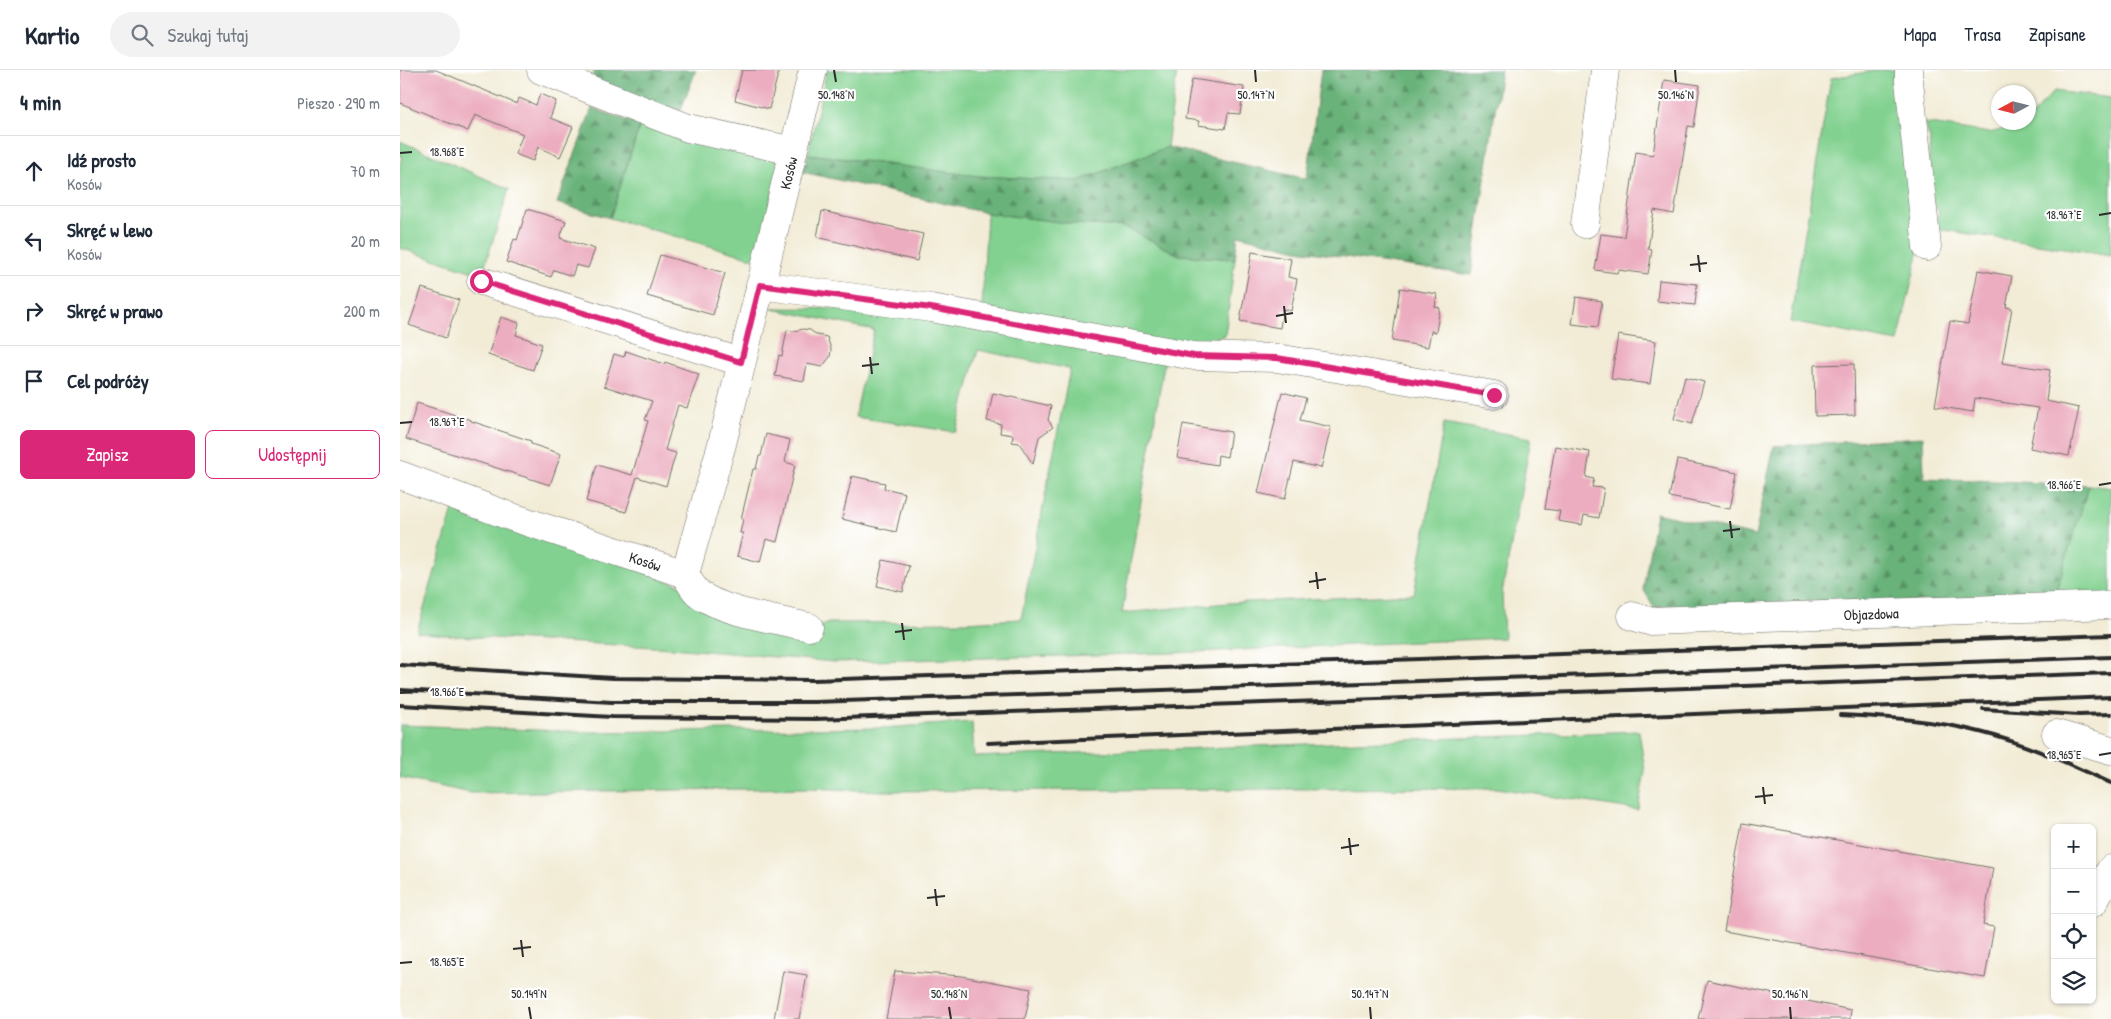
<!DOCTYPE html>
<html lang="pl">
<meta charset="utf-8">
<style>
body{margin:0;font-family:"Patrick Hand",sans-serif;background:#f2f2f3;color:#1f2937}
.controls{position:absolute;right:15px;bottom:15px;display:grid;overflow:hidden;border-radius:8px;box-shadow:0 1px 4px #0004}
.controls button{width:45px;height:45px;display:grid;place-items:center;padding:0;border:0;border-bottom:1px solid #e0e1e3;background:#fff;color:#1f2937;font:25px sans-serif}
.compass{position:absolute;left:1591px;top:15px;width:45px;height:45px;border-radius:50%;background:#fff;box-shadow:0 1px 4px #0004;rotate:263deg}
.stop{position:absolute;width:15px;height:15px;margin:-11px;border:4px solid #db2777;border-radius:50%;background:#fff}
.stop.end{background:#db2777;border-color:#fff;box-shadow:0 1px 5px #0008}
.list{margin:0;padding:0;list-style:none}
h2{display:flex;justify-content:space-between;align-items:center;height:65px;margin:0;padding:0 20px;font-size:21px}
h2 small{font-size:16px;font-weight:400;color:#747a83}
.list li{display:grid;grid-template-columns:32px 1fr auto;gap:15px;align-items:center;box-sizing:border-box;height:70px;padding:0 20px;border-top:1px solid #e0e1e3}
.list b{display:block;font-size:19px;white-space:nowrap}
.list p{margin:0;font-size:16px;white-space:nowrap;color:#747a83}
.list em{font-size:16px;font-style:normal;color:#747a83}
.actions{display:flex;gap:10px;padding:15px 20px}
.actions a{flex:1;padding:11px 0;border:1px solid #db2777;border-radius:8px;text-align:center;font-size:18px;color:#db2777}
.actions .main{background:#db2777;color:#fff}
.icon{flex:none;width:28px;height:28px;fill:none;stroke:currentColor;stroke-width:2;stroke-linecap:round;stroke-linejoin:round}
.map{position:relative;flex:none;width:1711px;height:949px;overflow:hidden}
header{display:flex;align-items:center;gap:30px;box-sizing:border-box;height:70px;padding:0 25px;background:#fff;border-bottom:1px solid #e0e1e3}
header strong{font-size:24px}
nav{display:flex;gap:28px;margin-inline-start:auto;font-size:18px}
.search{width:350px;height:45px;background:#f2f2f3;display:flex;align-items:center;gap:12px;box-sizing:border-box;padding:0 18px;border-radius:28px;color:#747a83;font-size:19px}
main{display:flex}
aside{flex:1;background:#fff}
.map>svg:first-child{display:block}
</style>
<header>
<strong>Kartio</strong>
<div class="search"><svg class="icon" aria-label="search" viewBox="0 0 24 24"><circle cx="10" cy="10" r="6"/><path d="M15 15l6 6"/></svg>Szukaj tutaj</div>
<nav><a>Mapa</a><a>Trasa</a><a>Zapisane</a></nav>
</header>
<main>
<aside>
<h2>4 min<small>Pieszo · 290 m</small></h2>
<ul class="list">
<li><svg class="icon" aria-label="ahead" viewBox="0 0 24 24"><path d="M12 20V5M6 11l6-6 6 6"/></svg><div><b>Idź prosto</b><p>Kosów</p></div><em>70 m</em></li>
<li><svg class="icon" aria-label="left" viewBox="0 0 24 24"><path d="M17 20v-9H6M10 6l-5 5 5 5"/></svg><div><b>Skręć w lewo</b><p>Kosów</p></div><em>20 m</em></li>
<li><svg class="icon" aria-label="right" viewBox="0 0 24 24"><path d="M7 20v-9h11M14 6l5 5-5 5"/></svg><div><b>Skręć w prawo</b></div><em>200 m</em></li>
<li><svg class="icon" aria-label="arrive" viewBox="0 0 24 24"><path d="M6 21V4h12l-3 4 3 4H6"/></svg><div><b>Cel podróży</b></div></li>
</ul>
<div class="actions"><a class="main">Zapisz</a><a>Udostępnij</a></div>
</aside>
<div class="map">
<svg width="1711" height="949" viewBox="0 0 1711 949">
<defs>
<pattern id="forest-firs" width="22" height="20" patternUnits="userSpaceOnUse" patternTransform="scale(1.25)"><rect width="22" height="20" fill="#69b37a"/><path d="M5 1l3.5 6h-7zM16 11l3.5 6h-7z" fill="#579264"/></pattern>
</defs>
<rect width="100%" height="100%" fill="#fff"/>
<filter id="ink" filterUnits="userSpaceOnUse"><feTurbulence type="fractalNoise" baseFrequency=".02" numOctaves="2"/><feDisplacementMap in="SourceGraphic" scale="10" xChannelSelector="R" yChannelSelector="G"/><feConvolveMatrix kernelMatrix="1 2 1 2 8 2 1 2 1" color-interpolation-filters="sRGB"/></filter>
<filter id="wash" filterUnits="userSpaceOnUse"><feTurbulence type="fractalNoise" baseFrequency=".0096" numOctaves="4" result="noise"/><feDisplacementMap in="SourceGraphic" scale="20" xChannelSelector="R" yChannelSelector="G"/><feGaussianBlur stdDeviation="1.12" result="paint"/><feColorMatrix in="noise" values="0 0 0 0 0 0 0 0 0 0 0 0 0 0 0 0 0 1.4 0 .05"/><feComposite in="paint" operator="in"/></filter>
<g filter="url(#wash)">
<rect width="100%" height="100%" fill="#f2ecd6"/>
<path fill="#82d190" stroke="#567e5e" d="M 427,0 L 777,0 L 767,77 L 678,111 L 578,106 L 408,84 Z
M 1479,0 L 1502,0 L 1518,184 L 1498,272 L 1390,252 L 1431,8 Z
M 1654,21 L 1711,28 L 1711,185 L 1537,159 L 1539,142 L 1527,121 L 1530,68 L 1524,53 L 1590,63 L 1628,52 L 1629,49 Z
M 240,55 L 381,90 L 356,189 L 210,148 Z
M 0,71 L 109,119 L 82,205 L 0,178 L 0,93 L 2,87 L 0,85 Z
M 587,143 L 676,154 L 725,157 L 779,185 L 835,189 L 825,265 L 790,278 L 582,238 Z
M 368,238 L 478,239 L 765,289 L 722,543 L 828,533 L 1014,524 L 1044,353 L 1131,368 L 1102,523 L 1104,568 L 774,583 L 434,592 L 271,578 L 56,566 L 17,562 L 55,433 L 406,561 L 429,553 L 565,552 L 621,549 L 670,299 L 578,280 L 556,362 L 455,347 L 474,260 Z
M 1689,415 L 1711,418 L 1711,525 L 1654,527 Z
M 572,652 L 574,687 L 1239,661 L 1245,701 L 1238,740 L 1097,718 L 481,721 L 410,718 L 71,723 L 0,708 L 0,655 L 191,662 L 482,658 Z"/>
<path fill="url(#forest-firs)" stroke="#4a6f52" d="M 195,0 L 296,0 L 279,45 L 192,8 Z
M 921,0 L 1101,0 L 1071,205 L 897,180 L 838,165 L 835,189 L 779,185 L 725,157 L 676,154 L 587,143 L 402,102 L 408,84 L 578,106 L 678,111 L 767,77 L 907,109 Z
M 192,38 L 240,55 L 210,148 L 157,133 Z
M 1523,367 L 1524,408 L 1689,415 L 1654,527 L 1256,540 L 1243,519 L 1256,443 L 1355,466 L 1374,376 Z"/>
<g id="blocks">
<path fill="#ecadc0" d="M 0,0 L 36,0 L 117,34 L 119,28 L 136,35 L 140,24 L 156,31 L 150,48 L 173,57 L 160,87 L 138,77 L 133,91 L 115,84 L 123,64 L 75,45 L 68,61 L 0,33 Z
M 342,0 L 379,0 L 369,39 L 335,30 Z
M 792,9 L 844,17 L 840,44 L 828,43 L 825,59 L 798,55 L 799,51 L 785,49 Z
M 1264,10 L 1300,15 L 1294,57 L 1288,56 L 1274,144 L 1254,140 L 1248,179 L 1252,180 L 1248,204 L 1218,200 L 1217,203 L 1195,200 L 1201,164 L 1224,167 L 1236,82 L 1253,85 Z
M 127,139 L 166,151 L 160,168 L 195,179 L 188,198 L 176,195 L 172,206 L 154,200 L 151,207 L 106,192 L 114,169 L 117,170 Z
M 422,141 L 523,164 L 517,191 L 417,167 Z
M 852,182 L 891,189 L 888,207 L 897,209 L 891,241 L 883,239 L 880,258 L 840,251 Z
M 260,185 L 325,203 L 313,245 L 247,226 Z
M 1578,200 L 1612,206 L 1606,237 L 1612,238 L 1602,293 L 1650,300 L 1646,331 L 1679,338 L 1669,386 L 1630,378 L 1638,338 L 1575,328 L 1573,342 L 1535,336 L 1550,251 L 1568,254 Z
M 1259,210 L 1297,214 L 1295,235 L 1257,231 Z
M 22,218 L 59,230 L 46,268 L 9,255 Z
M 1000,218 L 1037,224 L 1035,237 L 1040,238 L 1036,262 L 1031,261 L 1028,277 L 992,271 Z
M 1176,227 L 1202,231 L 1198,257 L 1172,254 Z
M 101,247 L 119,253 L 116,265 L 142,274 L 133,300 L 88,285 Z
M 403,259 L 410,260 L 417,265 L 427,267 L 431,279 L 430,287 L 422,297 L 407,294 L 404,311 L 375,306 L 379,285 L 382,286 L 387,260 L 395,261 Z
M 1218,265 L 1256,271 L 1250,314 L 1211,309 Z
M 226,281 L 264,294 L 265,292 L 299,304 L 287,338 L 278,335 L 265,380 L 276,383 L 266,416 L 237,407 L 226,442 L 186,431 L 197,395 L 232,405 L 248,351 L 245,350 L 252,331 L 204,316 L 214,284 L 224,287 Z
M 1454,294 L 1455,345 L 1415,346 L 1414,295 Z
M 1285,307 L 1304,312 L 1292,354 L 1274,349 Z
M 882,322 L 906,328 L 900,350 L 931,357 L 921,398 L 894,392 L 885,429 L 858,423 Z
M 593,323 L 651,336 L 648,350 L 653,357 L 639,367 L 633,394 L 619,373 L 612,372 L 613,365 L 600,363 L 601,354 L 587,351 Z
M 17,333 L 71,350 L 71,351 L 131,371 L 131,374 L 161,384 L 150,415 L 6,369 Z
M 783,354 L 831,362 L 827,387 L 818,385 L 817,395 L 777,388 Z
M 366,364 L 390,370 L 385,392 L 395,395 L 377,472 L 366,469 L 360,492 L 337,486 L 343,463 L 340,463 L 343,449 L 341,449 L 353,399 L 356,399 L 359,386 L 361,386 Z
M 1155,376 L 1190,382 L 1186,407 L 1194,409 L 1192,417 L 1204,418 L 1199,448 L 1184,445 L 1182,455 L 1158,451 L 1160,441 L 1145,439 Z
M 1277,390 L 1337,402 L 1330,439 L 1269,427 Z
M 452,406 L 485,413 L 484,418 L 505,423 L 496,462 L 442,449 Z
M 483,490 L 509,496 L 503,522 L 477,516 Z
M 1343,753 L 1593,798 L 1583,855 L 1594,857 L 1585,908 L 1324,861 Z
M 383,901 L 407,905 L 399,949 L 374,949 Z
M 495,901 L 562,906 L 631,919 L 625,949 L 486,949 Z
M 1307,910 L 1451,940 L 1450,949 L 1298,949 Z"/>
</g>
</g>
<g filter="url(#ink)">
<use href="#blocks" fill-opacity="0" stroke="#716f67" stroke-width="1"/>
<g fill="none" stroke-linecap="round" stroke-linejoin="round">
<defs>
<g id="minor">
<path d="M 141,0 L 288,58 L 393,81"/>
<path d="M 1509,0 L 1509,11 L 1527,177"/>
<path d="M 1185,154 L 1205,0"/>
<path d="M 81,211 L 341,292"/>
<path d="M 360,215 L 531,238 L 794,286 L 877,288 L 1094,325"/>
<path id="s1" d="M 0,405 L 109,446 L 285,504 L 322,374 L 413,0"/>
<path d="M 285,504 C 289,511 292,517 298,523 C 321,542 379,550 409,557"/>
<path id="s2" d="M 1232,546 L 1249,551 L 1711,535"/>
<path d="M 1656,664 L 1711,680"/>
<path d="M 1693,833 L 1711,799"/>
</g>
</defs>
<use href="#minor" stroke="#716f67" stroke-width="29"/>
<use href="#minor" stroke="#fff" stroke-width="28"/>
<path stroke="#2b2b2b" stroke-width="4" d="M 0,595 L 213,608 L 414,610 L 1711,565
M 0,620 L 212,632 L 415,632 L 1711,587
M 0,635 L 212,647 L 416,649 L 1711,603
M 1583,639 L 1679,645 L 1711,644
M 1440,645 C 1486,647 1535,650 1580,662 C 1625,673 1669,694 1711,713
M 588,673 L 1711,627"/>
</g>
</g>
<g fill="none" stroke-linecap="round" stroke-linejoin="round" filter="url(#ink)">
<path stroke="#db2777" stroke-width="6" d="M 81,211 L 341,292 L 360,215 L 531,238 L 794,286 L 877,288 L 1094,325"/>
</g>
<path fill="none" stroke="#2b2b2b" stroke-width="2" d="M 434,0 L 436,12M 855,0 L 856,12M 1275,0 L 1276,12M 0,83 L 12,82M 1699,145 L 1711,143M 1298,185 L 1300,202M 1290,195 L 1307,193M 884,236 L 886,253M 876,246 L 893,243M 470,287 L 472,304M 462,296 L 479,294M 0,353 L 12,352M 1699,415 L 1711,413M 1330,451 L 1332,468M 1323,461 L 1340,459M 916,502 L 918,519M 909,512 L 926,509M 502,553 L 504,570M 495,562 L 512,560M 0,623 L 12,622M 1699,685 L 1711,683M 1363,717 L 1365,734M 1355,727 L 1373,725M 949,768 L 951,785M 941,778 L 959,775M 535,819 L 537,836M 527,828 L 545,826M 121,870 L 123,887M 113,879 L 131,877M 0,893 L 12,892M 129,937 L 131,949M 549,937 L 551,949M 970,937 L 971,949M 1390,937 L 1391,949"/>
<g text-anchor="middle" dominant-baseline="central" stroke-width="4.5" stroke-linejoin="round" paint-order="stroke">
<g font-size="15" fill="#2b2b2b" stroke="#fff">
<text stroke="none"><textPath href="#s1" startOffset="716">Kosów</textPath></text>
<text stroke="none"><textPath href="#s1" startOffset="260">Kosów</textPath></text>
<text stroke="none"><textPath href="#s2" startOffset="240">Objazdowa</textPath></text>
</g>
</g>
<g font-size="12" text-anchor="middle" fill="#2b2b2b" stroke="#fff" stroke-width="4.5" stroke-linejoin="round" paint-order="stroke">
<text x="436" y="29">50.148°N</text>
<text x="856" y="29">50.147°N</text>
<text x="1276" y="29">50.146°N</text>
<text x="47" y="86">18.968°E</text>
<text x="1664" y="149">18.967°E</text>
<text x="47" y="356">18.967°E</text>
<text x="1664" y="419">18.966°E</text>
<text x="47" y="626">18.966°E</text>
<text x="1664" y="689">18.965°E</text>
<text x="47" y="896">18.965°E</text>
<text x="129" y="928">50.149°N</text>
<text x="549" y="928">50.148°N</text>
<text x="970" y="928">50.147°N</text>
<text x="1390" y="928">50.146°N</text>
</g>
</svg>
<div class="controls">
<button>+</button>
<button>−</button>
<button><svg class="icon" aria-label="locate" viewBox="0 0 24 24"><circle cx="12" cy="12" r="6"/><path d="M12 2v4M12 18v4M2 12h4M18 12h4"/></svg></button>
<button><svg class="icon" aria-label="layers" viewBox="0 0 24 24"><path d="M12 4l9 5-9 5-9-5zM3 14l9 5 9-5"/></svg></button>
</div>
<svg class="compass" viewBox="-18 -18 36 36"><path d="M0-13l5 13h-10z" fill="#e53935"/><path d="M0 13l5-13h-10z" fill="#747a83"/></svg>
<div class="stop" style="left:81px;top:211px"></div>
<div class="stop end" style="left:1094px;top:325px"></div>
</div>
</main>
